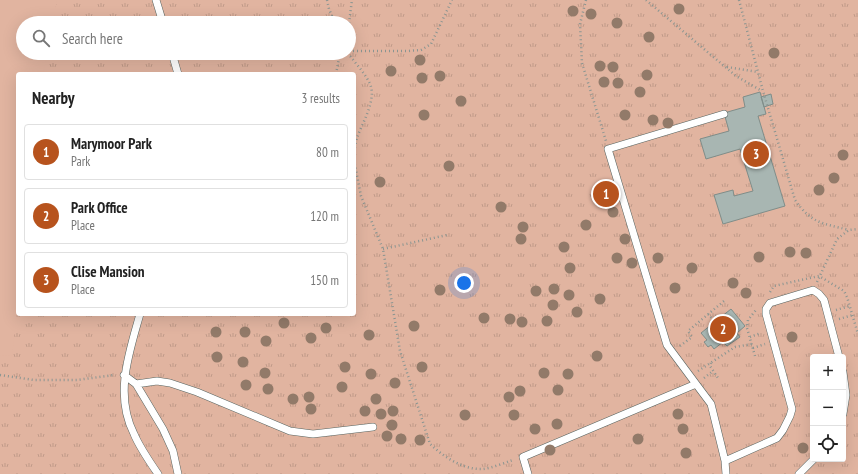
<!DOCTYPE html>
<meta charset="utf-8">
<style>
body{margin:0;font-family:"PT Sans Narrow",sans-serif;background:#f6f6f6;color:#222}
.controls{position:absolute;right:12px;bottom:12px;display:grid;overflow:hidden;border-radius:4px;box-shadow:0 4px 16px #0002}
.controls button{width:36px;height:36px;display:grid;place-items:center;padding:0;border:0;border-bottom:1px solid #e0e0e0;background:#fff;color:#222;font:20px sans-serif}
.you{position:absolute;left:464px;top:283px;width:14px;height:14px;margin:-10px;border:3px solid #fff;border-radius:50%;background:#1a73e8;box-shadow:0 0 0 6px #1a73e833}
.badge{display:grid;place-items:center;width:26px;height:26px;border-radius:50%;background:#b7531d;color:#fff;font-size:13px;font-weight:700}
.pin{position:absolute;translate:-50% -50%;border:2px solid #fff;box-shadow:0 1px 4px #0006}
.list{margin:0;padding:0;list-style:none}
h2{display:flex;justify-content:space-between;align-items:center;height:52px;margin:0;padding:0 16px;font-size:17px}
h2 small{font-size:13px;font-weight:400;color:#767676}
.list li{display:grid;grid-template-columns:26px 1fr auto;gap:12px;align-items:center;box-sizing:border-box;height:56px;margin:0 8px 8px;padding:0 8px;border:1px solid #e0e0e0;border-radius:4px}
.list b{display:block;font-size:15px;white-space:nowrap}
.list p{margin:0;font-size:13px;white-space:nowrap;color:#767676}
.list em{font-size:13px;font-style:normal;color:#767676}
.icon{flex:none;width:22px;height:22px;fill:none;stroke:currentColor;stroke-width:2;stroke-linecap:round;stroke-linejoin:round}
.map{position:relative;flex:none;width:858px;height:474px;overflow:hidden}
.search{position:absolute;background:#fff;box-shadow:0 4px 16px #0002;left:16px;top:16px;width:340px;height:44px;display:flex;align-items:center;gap:10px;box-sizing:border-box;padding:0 14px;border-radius:22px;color:#767676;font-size:15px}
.panel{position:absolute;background:#fff;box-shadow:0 4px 16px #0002;left:16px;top:72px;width:340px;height:244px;border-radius:4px}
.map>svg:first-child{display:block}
</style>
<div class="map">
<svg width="858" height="474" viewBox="0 0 858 474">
<defs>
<pattern id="park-tufts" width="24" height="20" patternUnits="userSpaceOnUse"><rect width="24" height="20" fill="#e1b4a0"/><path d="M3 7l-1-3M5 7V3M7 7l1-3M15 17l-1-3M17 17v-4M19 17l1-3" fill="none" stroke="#c09a89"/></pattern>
</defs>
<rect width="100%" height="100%" fill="#dfeee9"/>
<path fill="url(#park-tufts)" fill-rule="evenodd" d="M 0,0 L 858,0 L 858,474 L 0,474 ZM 23,23 L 349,23 L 349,53 L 23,53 ZM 18,74 L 354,74 L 354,314 L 18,314 ZM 813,357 L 843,357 L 843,459 L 813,459 Z"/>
<path fill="#e1b4a0" d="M 0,0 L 57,0 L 53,23 L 23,23 L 23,53 L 47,53 L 43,74 L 18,74 L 18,301 L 12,356 L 0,355 Z"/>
<path fill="#a8b6b2" stroke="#7f8d89" d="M 760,92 L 766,114 L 758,116 L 785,206 L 723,224 L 714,195 L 733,190 L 734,196 L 753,191 L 740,149 L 706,159 L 700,139 L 729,131 L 724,113 L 745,107 L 743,97 Z
M 771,94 L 773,104 L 764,107 L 761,97 Z
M 731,309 L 745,326 L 737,333 L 740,337 L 727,346 L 723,342 L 714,349 L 711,345 L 708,347 L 704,342 L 707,340 L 701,333 Z"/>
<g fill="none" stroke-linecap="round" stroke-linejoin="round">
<defs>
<path id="lane" d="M 156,0 L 163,23
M 172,53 L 178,74
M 140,314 C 129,353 114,395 134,434 C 140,448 149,461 158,474
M 843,372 L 846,395 L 843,414
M 124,375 L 136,384 L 163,429 L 173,451 L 178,474
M 136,384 L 157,381 L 170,383 L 197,392 L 290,431 L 313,434 L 373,427
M 696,384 L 667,345 L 608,149 L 724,114
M 725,461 L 777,438 L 783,430 L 790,416 L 792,409 L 766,314 L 766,309 L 770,303 L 813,290 L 819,294 L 824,300 L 839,357
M 528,474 L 523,457 L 696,384 L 711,404 L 725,461 L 726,474
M 799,474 L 814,459"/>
</defs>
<use href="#lane" stroke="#576460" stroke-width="8"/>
<path stroke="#8a9591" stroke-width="2.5" stroke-dasharray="1 3" stroke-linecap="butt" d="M 327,0 L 329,9 L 335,23
M 586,0 L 580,24 L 582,63 L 606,141
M 646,0 L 736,76 L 762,91
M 739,0 L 763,91 L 795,200 C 812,224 822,223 849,230
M 349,23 L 352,0
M 349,51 L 408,51 L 421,50 L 431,44 L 452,0
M 348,53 C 355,63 365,73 370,84 C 377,100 362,123 357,138 C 355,143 355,149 354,154
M 727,67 L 758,72
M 336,74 L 340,53
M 354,160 L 361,196 L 383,249 L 400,351 L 430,444 C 444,457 463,470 483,469 C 492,468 504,463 513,460
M 383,249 L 447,235
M 817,282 L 837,239 L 849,230 L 858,229
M 770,292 L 774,286 L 819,276 L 844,291 L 847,297 L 858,334
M 836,310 L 850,306
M 708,314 L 715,322
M 839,319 L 853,315
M 750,337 L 761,333
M 680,346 L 692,337 L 688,331 L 724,301
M 753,348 L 765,344
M 755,356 L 747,328 L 748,320 L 756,310
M 711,363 L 710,366 L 718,378
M 698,371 L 735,347 L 752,344
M 0,375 L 34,380 L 77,380 L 114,375
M 704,378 L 713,371"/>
<use href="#lane" stroke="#fff" stroke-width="7"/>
</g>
<g fill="#927a69">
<circle cx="679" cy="9" r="5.5"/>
<circle cx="573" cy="11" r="5.5"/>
<circle cx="591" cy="14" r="5.5"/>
<circle cx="617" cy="23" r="5.5"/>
<circle cx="649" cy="37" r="5.5"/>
<circle cx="774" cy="53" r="5.5"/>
<circle cx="420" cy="60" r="5.5"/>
<circle cx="600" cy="66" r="5.5"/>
<circle cx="613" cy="67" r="5.5"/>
<circle cx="391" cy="71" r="5.5"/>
<circle cx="647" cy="75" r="5.5"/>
<circle cx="440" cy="76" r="5.5"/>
<circle cx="422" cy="78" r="5.5"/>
<circle cx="604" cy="82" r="5.5"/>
<circle cx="618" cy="83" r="5.5"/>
<circle cx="640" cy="92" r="5.5"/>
<circle cx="461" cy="101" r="5.5"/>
<circle cx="424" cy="115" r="5.5"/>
<circle cx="625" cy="115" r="5.5"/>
<circle cx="653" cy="120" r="5.5"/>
<circle cx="668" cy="123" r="5.5"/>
<circle cx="843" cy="155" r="5.5"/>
<circle cx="449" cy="166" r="5.5"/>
<circle cx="834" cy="178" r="5.5"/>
<circle cx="380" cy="182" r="5.5"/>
<circle cx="819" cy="190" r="5.5"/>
<circle cx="607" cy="196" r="5.5"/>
<circle cx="501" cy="207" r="5.5"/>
<circle cx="613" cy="212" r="5.5"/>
<circle cx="586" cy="225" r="5.5"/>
<circle cx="523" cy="227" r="5.5"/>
<circle cx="521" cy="239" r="5.5"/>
<circle cx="625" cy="239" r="5.5"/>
<circle cx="564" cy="247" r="5.5"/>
<circle cx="790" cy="252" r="5.5"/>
<circle cx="806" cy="253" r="5.5"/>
<circle cx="759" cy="257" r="5.5"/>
<circle cx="617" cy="258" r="5.5"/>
<circle cx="658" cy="258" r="5.5"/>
<circle cx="632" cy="263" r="5.5"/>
<circle cx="570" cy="268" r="5.5"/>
<circle cx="692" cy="268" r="5.5"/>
<circle cx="733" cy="283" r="5.5"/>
<circle cx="675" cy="288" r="5.5"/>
<circle cx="554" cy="289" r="5.5"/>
<circle cx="440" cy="290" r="5.5"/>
<circle cx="536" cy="291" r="5.5"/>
<circle cx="746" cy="293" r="5.5"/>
<circle cx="569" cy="295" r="5.5"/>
<circle cx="600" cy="299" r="5.5"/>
<circle cx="553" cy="305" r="5.5"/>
<circle cx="577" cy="312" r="5.5"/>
<circle cx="484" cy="318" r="5.5"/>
<circle cx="510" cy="319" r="5.5"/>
<circle cx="547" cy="321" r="5.5"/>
<circle cx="522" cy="322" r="5.5"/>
<circle cx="284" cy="323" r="5.5"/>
<circle cx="414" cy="326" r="5.5"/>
<circle cx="326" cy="328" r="5.5"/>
<circle cx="216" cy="332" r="5.5"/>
<circle cx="245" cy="332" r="5.5"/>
<circle cx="369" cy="335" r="5.5"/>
<circle cx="792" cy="337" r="5.5"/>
<circle cx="311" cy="338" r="5.5"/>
<circle cx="266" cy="341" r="5.5"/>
<circle cx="597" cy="356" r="5.5"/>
<circle cx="217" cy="357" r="5.5"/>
<circle cx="243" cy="362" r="5.5"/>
<circle cx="345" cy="367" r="5.5"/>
<circle cx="422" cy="367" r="5.5"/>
<circle cx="265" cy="373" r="5.5"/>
<circle cx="544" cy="373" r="5.5"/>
<circle cx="371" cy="374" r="5.5"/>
<circle cx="568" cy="374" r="5.5"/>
<circle cx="395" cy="383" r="5.5"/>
<circle cx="246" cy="385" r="5.5"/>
<circle cx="342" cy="387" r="5.5"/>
<circle cx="268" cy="389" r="5.5"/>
<circle cx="558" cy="390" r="5.5"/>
<circle cx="520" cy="391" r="5.5"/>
<circle cx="309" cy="397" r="5.5"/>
<circle cx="509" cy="397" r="5.5"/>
<circle cx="293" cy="399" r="5.5"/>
<circle cx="376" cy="399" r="5.5"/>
<circle cx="311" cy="409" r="5.5"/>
<circle cx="365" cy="411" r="5.5"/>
<circle cx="393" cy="411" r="5.5"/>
<circle cx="381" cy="414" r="5.5"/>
<circle cx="678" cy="414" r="5.5"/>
<circle cx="465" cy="415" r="5.5"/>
<circle cx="514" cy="415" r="5.5"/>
<circle cx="557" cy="424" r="5.5"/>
<circle cx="392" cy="425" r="5.5"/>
<circle cx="535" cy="429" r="5.5"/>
<circle cx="683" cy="429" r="5.5"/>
<circle cx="387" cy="436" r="5.5"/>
<circle cx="401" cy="439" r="5.5"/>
<circle cx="638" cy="439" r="5.5"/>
<circle cx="420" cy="440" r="5.5"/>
<circle cx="803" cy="448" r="5.5"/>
<circle cx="550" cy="450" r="5.5"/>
<circle cx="686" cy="453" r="5.5"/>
</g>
</svg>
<div class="controls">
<button>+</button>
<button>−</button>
<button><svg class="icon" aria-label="locate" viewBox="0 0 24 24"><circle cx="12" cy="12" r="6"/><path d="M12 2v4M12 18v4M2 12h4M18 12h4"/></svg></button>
</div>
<div class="you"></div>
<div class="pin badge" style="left:606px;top:194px">1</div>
<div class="pin badge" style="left:723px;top:329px">2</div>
<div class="pin badge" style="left:756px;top:154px">3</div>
<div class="search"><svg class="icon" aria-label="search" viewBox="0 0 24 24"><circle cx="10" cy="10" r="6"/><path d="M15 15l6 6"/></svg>Search here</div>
<section class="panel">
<h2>Nearby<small>3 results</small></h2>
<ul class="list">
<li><span class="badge">1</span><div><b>Marymoor Park</b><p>Park</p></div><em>80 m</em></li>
<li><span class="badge">2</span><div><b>Park Office</b><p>Place</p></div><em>120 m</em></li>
<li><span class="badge">3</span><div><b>Clise Mansion</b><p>Place</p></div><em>150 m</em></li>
</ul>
</section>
</div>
